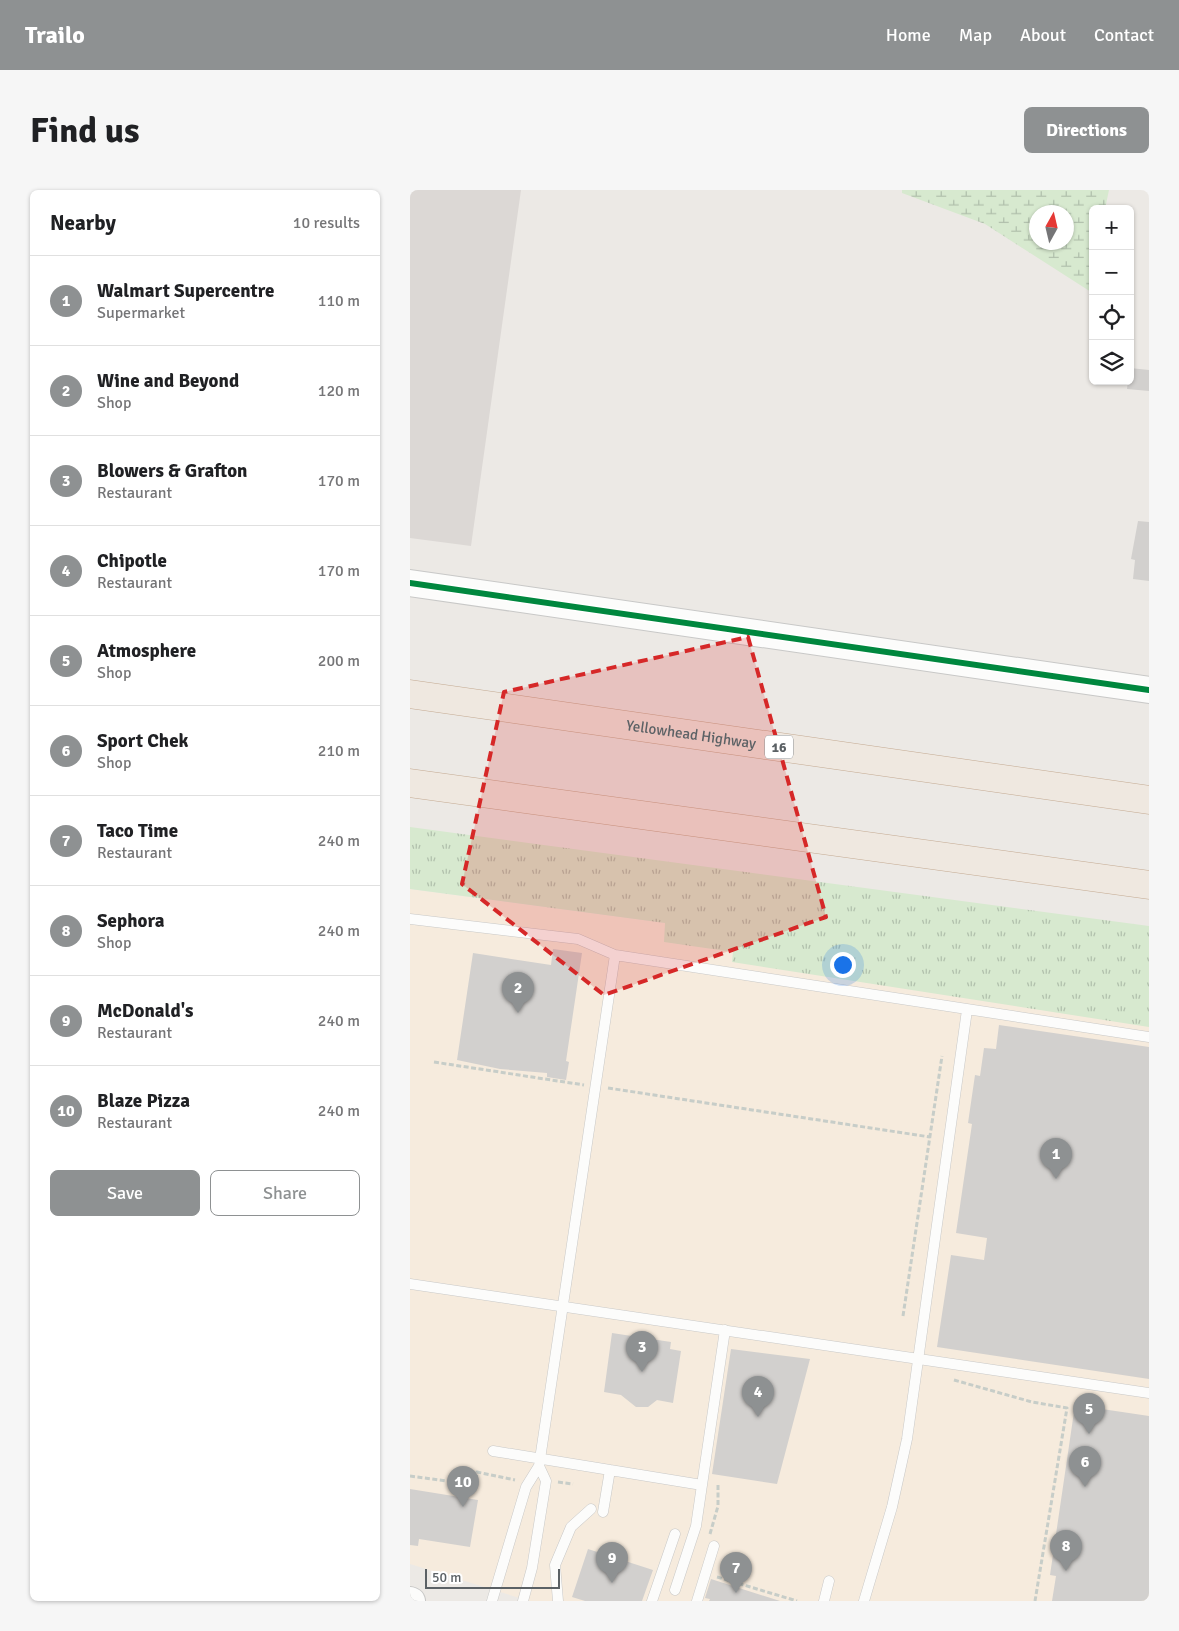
<!DOCTYPE html>
<meta charset="utf-8">
<style>
body{margin:0;font-family:Signika,sans-serif;background:#f6f6f6;color:#202124}
.controls{position:absolute;right:15px;top:15px;display:grid;overflow:hidden;border-radius:8px;box-shadow:0 1px 4px #0004}
.controls button{width:45px;height:45px;display:grid;place-items:center;padding:0;border:0;border-bottom:1px solid #e0e0e0;background:#fff;color:#202124;font:25px sans-serif}
.compass{position:absolute;left:619px;top:15px;width:45px;height:45px;border-radius:50%;background:#fff;box-shadow:0 1px 4px #0004;rotate:8deg}
.scale{position:absolute;left:15px;bottom:12px;width:135px;box-sizing:border-box;padding-left:5px;border:2px solid #5b6165;border-top:0;font-size:14px;line-height:18px;white-space:nowrap;color:#5b6165;-webkit-text-stroke:4px #fff;paint-order:stroke}
.you{position:absolute;left:432px;top:774px;width:18px;height:18px;margin:-12px;border:4px solid #fff;border-radius:50%;background:#1a73e8;box-shadow:0 0 0 8px #1a73e833}
.badge{display:grid;place-items:center;width:32px;height:32px;border-radius:50%;background:#8e9192;color:#fff;font-size:16px;font-weight:700}
.pin{position:absolute;translate:-50% -41px;filter:drop-shadow(0 1px 2px #0008)}
.pin::after{content:'';position:absolute;top:26px;width:18px;height:15px;background:inherit;clip-path:polygon(0 0,100% 0,50% 100%)}
.list{margin:0;padding:0;list-style:none}
h2{display:flex;justify-content:space-between;align-items:center;height:65px;margin:0;padding:0 20px;font-size:21px}
h2 small{font-size:16px;font-weight:400;color:#757577}
.list li{display:grid;grid-template-columns:32px 1fr auto;gap:15px;align-items:center;box-sizing:border-box;height:90px;padding:0 20px;border-top:1px solid #e0e0e0}
.list b{display:block;font-size:19px;white-space:nowrap}
.list p{margin:0;font-size:16px;white-space:nowrap;color:#757577}
.list em{font-size:16px;font-style:normal;color:#757577}
.actions{display:flex;gap:10px;padding:15px 20px}
.actions a{flex:1;padding:11px 0;border:1px solid #8e9192;border-radius:8px;text-align:center;font-size:18px;color:#8e9192}
.actions .main{background:#8e9192;color:#fff}
.icon{flex:none;width:28px;height:28px;fill:none;stroke:currentColor;stroke-width:2;stroke-linecap:round;stroke-linejoin:round}
.map{position:relative;flex:none;width:739px;height:1411px;overflow:hidden;border-radius:8px}
header{display:flex;align-items:center;gap:30px;box-sizing:border-box;height:70px;padding:0 25px;background:#8e9192;color:#fff}
header strong{font-size:24px}
nav{display:flex;gap:28px;margin-inline-start:auto;font-size:18px}
.intro{display:flex;align-items:center;justify-content:space-between;box-sizing:border-box;height:120px;padding:0 30px}
h1{margin:0;font-size:35px}
.button{padding:12px 22px;border-radius:8px;background:#8e9192;color:#fff;font-size:18px;font-weight:700}
main{display:flex;gap:30px;padding:0 30px}
aside{flex:1;background:#fff;border-radius:8px;box-shadow:0 1px 4px #0004}
.map>svg:first-child{display:block}
</style>
<header>
<strong>Trailo</strong>
<nav><a>Home</a><a>Map</a><a>About</a><a>Contact</a></nav>
</header>
<div class="intro"><h1>Find us</h1><a class="button">Directions</a></div>
<main>
<aside>
<h2>Nearby<small>10 results</small></h2>
<ul class="list">
<li><span class="badge">1</span><div><b>Walmart Supercentre</b><p>Supermarket</p></div><em>110 m</em></li>
<li><span class="badge">2</span><div><b>Wine and Beyond</b><p>Shop</p></div><em>120 m</em></li>
<li><span class="badge">3</span><div><b>Blowers &amp; Grafton</b><p>Restaurant</p></div><em>170 m</em></li>
<li><span class="badge">4</span><div><b>Chipotle</b><p>Restaurant</p></div><em>170 m</em></li>
<li><span class="badge">5</span><div><b>Atmosphere</b><p>Shop</p></div><em>200 m</em></li>
<li><span class="badge">6</span><div><b>Sport Chek</b><p>Shop</p></div><em>210 m</em></li>
<li><span class="badge">7</span><div><b>Taco Time</b><p>Restaurant</p></div><em>240 m</em></li>
<li><span class="badge">8</span><div><b>Sephora</b><p>Shop</p></div><em>240 m</em></li>
<li><span class="badge">9</span><div><b>McDonald's</b><p>Restaurant</p></div><em>240 m</em></li>
<li><span class="badge">10</span><div><b>Blaze Pizza</b><p>Restaurant</p></div><em>240 m</em></li>
</ul>
<div class="actions"><a class="main">Save</a><a>Share</a></div>
</aside>
<div class="map">
<svg width="739" height="1411" viewBox="0 0 739 1411">
<defs>
<pattern id="grass-tufts" width="24" height="20" patternUnits="userSpaceOnUse" patternTransform="scale(1.25)"><rect width="24" height="20" fill="#d7e9cf"/><path d="M3 7l-1-3M5 7V3M7 7l1-3M15 17l-1-3M17 17v-4M19 17l1-3" fill="none" stroke="#b1c0ac"/></pattern>
<pattern id="wetland-marsh" width="20" height="14" patternUnits="userSpaceOnUse" patternTransform="scale(1.25)"><rect width="20" height="14" fill="#d7e9cf"/><path d="M1 5h8M5 5V1M11 12h8M15 12V8" fill="none" stroke="#b1c0ac"/></pattern>
</defs>
<rect width="100%" height="100%" fill="#ece9e5"/>
<path fill="#f6ebdd" d="M 0,699 L 271,735 L 739,820 L 739,1411 L 119,1411 L 0,1374 Z"/>
<path fill="#dcd8d5" d="M 0,0 L 111,0 L 61,356 L 0,348 Z"/>
<path fill="url(#grass-tufts)" d="M 0,637 L 739,736 L 739,837 L 322,772 L 323,762 L 254,752 L 255,733 L 0,699 Z"/>
<path fill="url(#wetland-marsh)" fill-rule="evenodd" d="M 492,0 L 699,0 L 695,19 L 683,19 L 683,89 L 681,102 L 575,34 L 492,3 ZM 626,22 L 656,22 L 656,52 L 626,52 Z"/>
<path fill="#d2d0ce" d="M 720,178 L 739,180 L 739,201 L 717,199 L 718,191 L 720,191 Z
M 728,331 L 739,332 L 739,391 L 723,389 L 725,370 L 721,369 Z
M 143,759 L 172,763 L 156,871 L 159,872 L 156,890 L 137,887 L 137,883 L 90,879 L 47,870 L 63,763 L 141,775 Z
M 589,835 L 739,857 L 739,1189 L 527,1157 L 541,1065 L 574,1070 L 577,1048 L 546,1043 L 562,934 L 558,933 L 565,885 L 570,886 L 574,858 L 586,859 Z
M 202,1143 L 261,1152 L 260,1159 L 271,1161 L 263,1213 L 247,1210 L 238,1217 L 226,1217 L 211,1205 L 194,1202 Z
M 321,1159 L 400,1169 L 367,1294 L 302,1284 Z
M 665,1215 L 739,1226 L 739,1411 L 642,1411 L 646,1386 L 640,1385 Z
M 0,1299 L 68,1310 L 60,1357 L 9,1349 L 8,1356 L 0,1355 Z
M 178,1359 L 243,1380 L 232,1411 L 175,1411 L 162,1407 Z
M 301,1389 L 370,1411 L 299,1411 L 300,1409 L 295,1408 Z"/>
<g fill="none" stroke-linecap="round" stroke-linejoin="round">
<defs>
<path id="service" d="M 0,729 L 168,749 L 205,765 L 739,847
M 0,1094 L 739,1203
M 83,1261 L 292,1295 L 315,1140
M 193,1322 L 200,1280
M 265,1400 L 286,1336 L 292,1295
M 82,1411 L 116,1297 L 129,1276 L 205,765
M 113,1411 L 122,1378 L 136,1291 L 129,1276
M 148,1411 L 145,1375 L 161,1337 L 181,1319
M 242,1411 L 265,1344
M 287,1411 L 304,1356
M 414,1411 L 419,1391
M 454,1411 L 482,1317 L 497,1249 L 557,820"/>
<path id="tertiary" d="M 0,393 L 739,500
M 0,1410 L 2,1411"/>
<g id="motorway">
<path id="s1" d="M 0,504 L 739,610"/>
<path d="M 0,593 L 739,695"/>
</g>
</defs>
<use href="#service" stroke="#c8c8c7" stroke-width="11"/>
<use href="#tertiary" stroke="#c8c8c7" stroke-width="28"/>
<use href="#motorway" stroke="#c4aa92" stroke-width="29"/>
<path stroke="#c7cdc8" stroke-width="3" stroke-dasharray="5 2.5" stroke-linecap="butt" d="M 24,872 L 174,895
M 198,898 L 520,947
M 493,1126 L 532,866
M 544,1190 L 622,1212 L 657,1218 L 625,1411
M 0,1286 L 59,1294 L 66,1290 L 67,1282 L 105,1290
M 148,1292 L 163,1294
M 300,1344 L 308,1316 L 308,1294
M 307,1387 L 387,1411"/>
<use href="#service" stroke="#fcfcfb" stroke-width="10"/>
<use href="#tertiary" stroke="#fcfcfb" stroke-width="26"/>
<use href="#motorway" stroke="#efe8e0" stroke-width="28"/>
<defs>
<path id="cycleway" d="M 0,393 L 739,500"/>
</defs>
<use href="#cycleway" stroke="#fff" stroke-width="9"/>
<use href="#cycleway" stroke="#00873e" stroke-width="6"/>
</g>
<path fill="#d62828" fill-opacity="0.2" stroke="#d62828" stroke-width="4" stroke-dasharray="10 6" stroke-linejoin="round" d="M 338,447 L 416,727 L 194,805 L 52,694 L 94,502 Z"/>
<g text-anchor="middle" dominant-baseline="central" stroke-width="5" stroke-linejoin="round" paint-order="stroke">
<rect fill="#fff" stroke="#8c9093" stroke-width="1" x="355" y="545.5" width="28" height="23" rx="4"/>
<g font-size="14" font-weight="bold" fill="#5b6165">
<text x="369" y="557">16</text>
</g>
<g font-size="15" fill="#5b6165" stroke="#fff">
<text stroke="none"><textPath href="#s1" startOffset="284">Yellowhead Highway</textPath></text>
</g>
</g>
</svg>
<div class="controls">
<button>+</button>
<button>−</button>
<button><svg class="icon" aria-label="locate" viewBox="0 0 24 24"><circle cx="12" cy="12" r="6"/><path d="M12 2v4M12 18v4M2 12h4M18 12h4"/></svg></button>
<button><svg class="icon" aria-label="layers" viewBox="0 0 24 24"><path d="M12 4l9 5-9 5-9-5zM3 14l9 5 9-5"/></svg></button>
</div>
<svg class="compass" viewBox="-18 -18 36 36"><path d="M0-13l5 13h-10z" fill="#e53935"/><path d="M0 13l5-13h-10z" fill="#757577"/></svg>
<div class="scale">50 m</div>
<div class="you"></div>
<div class="pin badge" style="left:646px;top:989px">1</div>
<div class="pin badge" style="left:108px;top:823px">2</div>
<div class="pin badge" style="left:232px;top:1182px">3</div>
<div class="pin badge" style="left:348px;top:1227px">4</div>
<div class="pin badge" style="left:679px;top:1244px">5</div>
<div class="pin badge" style="left:675px;top:1297px">6</div>
<div class="pin badge" style="left:326px;top:1403px">7</div>
<div class="pin badge" style="left:656px;top:1381px">8</div>
<div class="pin badge" style="left:202px;top:1393px">9</div>
<div class="pin badge" style="left:53px;top:1317px">10</div>
</div>
</main>
